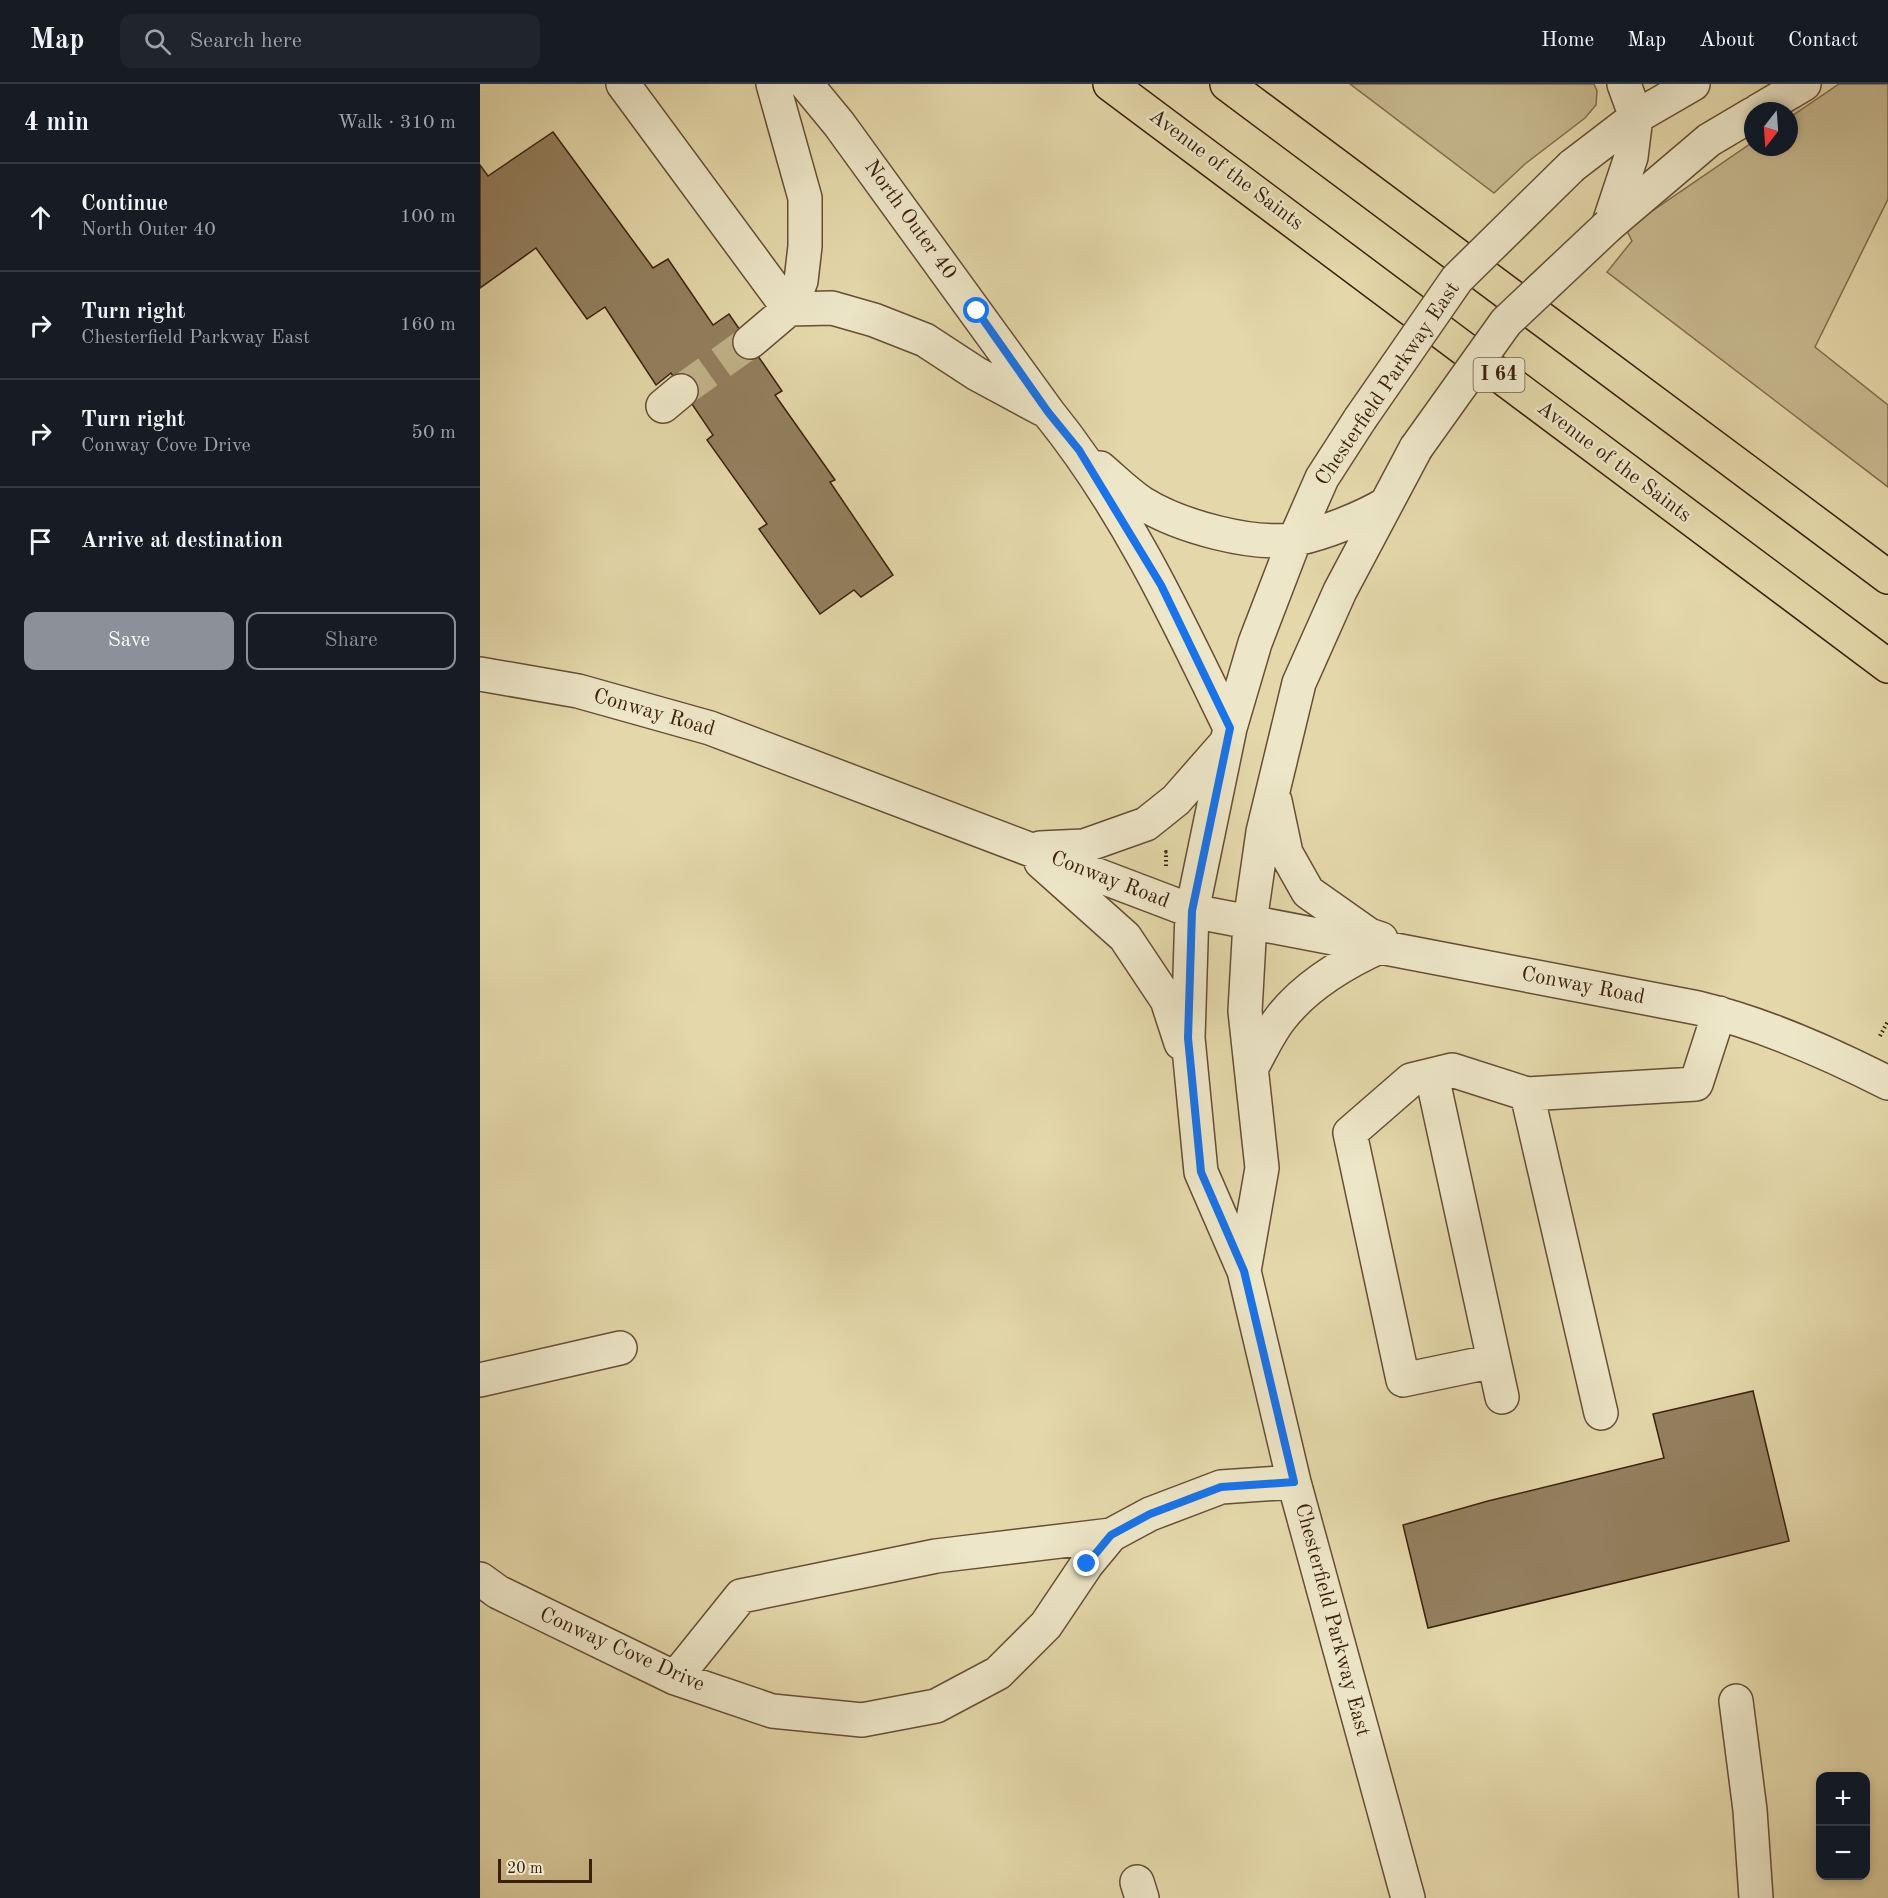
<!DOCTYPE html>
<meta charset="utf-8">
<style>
body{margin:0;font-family:"Old Standard TT",serif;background:#20242c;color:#f1f3f6}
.controls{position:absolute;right:18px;bottom:18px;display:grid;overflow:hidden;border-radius:12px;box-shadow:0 3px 9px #0003}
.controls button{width:54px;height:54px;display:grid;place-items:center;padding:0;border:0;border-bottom:2px solid #363941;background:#171b24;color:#f1f3f6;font:30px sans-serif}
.compass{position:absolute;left:1264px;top:18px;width:54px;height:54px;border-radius:50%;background:#171b24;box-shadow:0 3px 9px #0003;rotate:197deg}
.scale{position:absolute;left:18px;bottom:15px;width:94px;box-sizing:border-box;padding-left:6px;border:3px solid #3c200e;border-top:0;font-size:16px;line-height:21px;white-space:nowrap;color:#3c200e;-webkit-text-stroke:4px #ede6c8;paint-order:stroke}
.stop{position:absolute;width:18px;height:18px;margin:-14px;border:4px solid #1a73e8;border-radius:50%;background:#fff}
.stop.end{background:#1a73e8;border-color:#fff;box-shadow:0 2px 6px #0008}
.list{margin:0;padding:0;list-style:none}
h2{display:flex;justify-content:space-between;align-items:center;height:78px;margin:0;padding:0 24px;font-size:26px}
h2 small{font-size:20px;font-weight:400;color:#9ea1a6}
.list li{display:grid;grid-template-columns:39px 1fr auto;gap:18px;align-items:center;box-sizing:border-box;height:108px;padding:0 24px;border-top:2px solid #363941}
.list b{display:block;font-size:22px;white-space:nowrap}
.list p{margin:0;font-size:20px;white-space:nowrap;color:#9ea1a6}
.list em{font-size:20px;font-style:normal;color:#9ea1a6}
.actions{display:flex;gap:12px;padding:18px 24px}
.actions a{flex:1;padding:14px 0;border:2px solid #8c9099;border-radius:12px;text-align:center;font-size:21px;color:#8c9099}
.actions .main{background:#8c9099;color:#fff}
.icon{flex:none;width:33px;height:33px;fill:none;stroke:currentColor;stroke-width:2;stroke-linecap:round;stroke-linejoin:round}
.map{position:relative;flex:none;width:1408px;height:1814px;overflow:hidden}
header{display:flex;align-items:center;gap:36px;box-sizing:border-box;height:84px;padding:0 30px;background:#171b24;border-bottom:2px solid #363941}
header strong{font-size:28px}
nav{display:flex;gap:33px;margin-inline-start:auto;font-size:21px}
.search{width:420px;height:54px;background:#20242c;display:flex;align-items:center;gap:15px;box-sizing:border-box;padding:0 21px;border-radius:12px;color:#9ea1a6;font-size:22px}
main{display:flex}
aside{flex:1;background:#171b24}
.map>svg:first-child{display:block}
</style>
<header>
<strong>Map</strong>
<div class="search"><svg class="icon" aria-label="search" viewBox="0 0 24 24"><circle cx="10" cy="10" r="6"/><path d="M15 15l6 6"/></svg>Search here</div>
<nav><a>Home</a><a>Map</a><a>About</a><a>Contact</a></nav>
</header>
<main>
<aside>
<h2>4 min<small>Walk · 310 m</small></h2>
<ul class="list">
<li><svg class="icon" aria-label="ahead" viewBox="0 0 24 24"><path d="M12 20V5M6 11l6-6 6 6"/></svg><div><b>Continue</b><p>North Outer 40</p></div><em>100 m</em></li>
<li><svg class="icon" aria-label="right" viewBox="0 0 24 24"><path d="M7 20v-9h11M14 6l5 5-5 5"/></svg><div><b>Turn right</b><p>Chesterfield Parkway East</p></div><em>160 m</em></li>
<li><svg class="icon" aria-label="right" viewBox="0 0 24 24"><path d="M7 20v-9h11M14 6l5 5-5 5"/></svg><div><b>Turn right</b><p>Conway Cove Drive</p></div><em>50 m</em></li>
<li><svg class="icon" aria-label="arrive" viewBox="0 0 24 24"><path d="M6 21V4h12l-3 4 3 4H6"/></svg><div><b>Arrive at destination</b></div></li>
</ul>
<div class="actions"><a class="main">Save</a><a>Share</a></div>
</aside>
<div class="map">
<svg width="1408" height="1814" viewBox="0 0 1408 1814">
<rect width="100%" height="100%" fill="#e4d8aa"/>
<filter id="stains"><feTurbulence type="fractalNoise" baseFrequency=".00333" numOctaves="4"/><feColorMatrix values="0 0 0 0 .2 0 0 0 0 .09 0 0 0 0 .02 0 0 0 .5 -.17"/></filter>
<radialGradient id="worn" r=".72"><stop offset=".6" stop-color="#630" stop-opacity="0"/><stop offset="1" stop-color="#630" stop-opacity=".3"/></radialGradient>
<path fill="#c7b98f" stroke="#826c4e" stroke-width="1.5" d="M 870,0 L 1114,0 L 1117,7 L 1116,21 L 1105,34 L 1045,80 L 1014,109 Z
M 1359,0 L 1408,0 L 1408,115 L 1335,263 L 1408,321 L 1408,403 L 1127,188 L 1152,157 L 1146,145 L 1273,58 L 1273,63 L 1309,63 L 1309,34 Z"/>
<path fill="#93805f" stroke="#3c200e" stroke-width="1.5" d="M 73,48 L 173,184 L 188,175 L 233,241 L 249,230 L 302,307 L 295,311 L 355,396 L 350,398 L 413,491 L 381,513 L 374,506 L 340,530 L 279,445 L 287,440 L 227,356 L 233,351 L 191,289 L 176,301 L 125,223 L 107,235 L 56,164 L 0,204 L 0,81 L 8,92 Z
M 1273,1307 L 1309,1457 L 948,1544 L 923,1441 L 1008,1417 L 1184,1374 L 1173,1330 Z"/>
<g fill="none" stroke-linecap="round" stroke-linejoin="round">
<path stroke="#c2b38b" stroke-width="33" stroke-dasharray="33 16" stroke-linecap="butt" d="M 201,307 L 270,258"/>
<defs>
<path id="minor" d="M 143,0 L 309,225
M 326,0 L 359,40 L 568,328 C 645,423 697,534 750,644
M 1278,27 L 1324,0
M 1092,82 L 1156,33 L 1213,0
M 1129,139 L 1151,73 L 1156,33 L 1144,0
M 1129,141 L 1229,56 L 1273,30
M 309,225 L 352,224 L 394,236 L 445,256 L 497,290 L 562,325
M 270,258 L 309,225 L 321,197 L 325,162 L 325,114 L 293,0
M 183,322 L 201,307
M 880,335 L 842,394 L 813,460 L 775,559 L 750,644 L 712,827 L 708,954 L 721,1088 L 764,1187 L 814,1398 L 928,1814
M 620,384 C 633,395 647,409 662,419 C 699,442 773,463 817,455 C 844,449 883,434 906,420
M 0,590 L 98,607 L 230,644 L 712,827 L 1218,924 C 1284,940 1347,968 1408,999
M 795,717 L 806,769 L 828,808 L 889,851 L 901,855
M 560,764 L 604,762 L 666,740 L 696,716 L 746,659
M 561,778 L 645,853 L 687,916 L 701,959
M 772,983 C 781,967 789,949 800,935 C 825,902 862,880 899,863
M 952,992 L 1022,1313
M 1047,1010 L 1121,1329
M 764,1187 L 782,1084 L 765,927 L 770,838 L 783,748 L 819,599 L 860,507 L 936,364
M 1014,1277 L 923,1296 L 870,1049 L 931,996 L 972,986 L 1047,1010 L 1216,1000 L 1239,929
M 0,1296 L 140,1264
M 0,1495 L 18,1508 L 195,1594 L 292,1627 L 382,1636 L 456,1622 L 518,1589 L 566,1541 L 607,1480 L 631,1451 L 670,1430 L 741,1403 L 814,1398
M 195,1594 L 261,1512 L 456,1472 L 631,1451
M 1256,1617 L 1270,1726 L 1276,1814
M 657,1798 L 662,1814"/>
<path id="highway" d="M 630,0 L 1408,582
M 747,0 L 1408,493"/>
</defs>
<use href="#minor" stroke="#664e35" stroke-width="36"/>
<use href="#highway" stroke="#3c200e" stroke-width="36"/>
<path stroke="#3c200e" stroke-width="4" stroke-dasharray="1.5 3" stroke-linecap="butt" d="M 686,782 L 686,768 L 688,769
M 1400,952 L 1408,937"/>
<use href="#minor" stroke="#ede6c8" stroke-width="33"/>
<use href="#highway" stroke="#e4d8aa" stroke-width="33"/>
<defs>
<path id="minor-bridge" d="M 880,335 L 977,195 L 1092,82
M 936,364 L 1026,238 L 1129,141"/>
</defs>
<use href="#minor-bridge" stroke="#664e35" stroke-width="36" stroke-linecap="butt"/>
<use href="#minor-bridge" stroke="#ede6c8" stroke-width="33"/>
</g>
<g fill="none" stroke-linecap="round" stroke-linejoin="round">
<path stroke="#1a73e8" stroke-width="8" d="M 497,227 L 568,328 L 599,366 L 681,501 L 750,644 L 712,827 L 708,954 L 721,1088 L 764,1187 L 814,1398 L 741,1403 L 670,1430 L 631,1451 L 607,1480"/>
</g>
<g text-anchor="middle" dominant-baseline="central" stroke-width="5" stroke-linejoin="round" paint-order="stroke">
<rect fill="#ede6c8" stroke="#715b46" stroke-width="1.5" x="993.5" y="274" width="51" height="34" rx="4.5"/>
<g font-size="20" font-weight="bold" fill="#3c200e">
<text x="1019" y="291">I 64</text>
</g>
<g font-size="21" fill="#3c200e" stroke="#ede6c8">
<text transform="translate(746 86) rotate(37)">Avenue of the Saints</text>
<text transform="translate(430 136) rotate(54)">North Outer 40</text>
<text transform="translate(908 300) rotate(-56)">Chesterfield Parkway East</text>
<text transform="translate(1134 378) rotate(37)">Avenue of the Saints</text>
<text transform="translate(174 629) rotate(16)">Conway Road</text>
<text transform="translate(630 796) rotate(21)">Conway Road</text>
<text transform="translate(1103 902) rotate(11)">Conway Road</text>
<text transform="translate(852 1536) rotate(75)">Chesterfield Parkway East</text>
<text transform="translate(142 1566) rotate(24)">Conway Cove Drive</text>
</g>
</g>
<rect width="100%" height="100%" filter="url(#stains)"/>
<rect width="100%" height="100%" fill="url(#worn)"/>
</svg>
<div class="controls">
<button>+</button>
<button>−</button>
</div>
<svg class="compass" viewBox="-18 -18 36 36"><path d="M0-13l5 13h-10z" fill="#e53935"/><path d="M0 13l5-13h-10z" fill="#9ea1a6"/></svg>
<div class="scale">20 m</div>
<div class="stop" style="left:497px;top:227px"></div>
<div class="stop end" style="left:607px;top:1480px"></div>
</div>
</main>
